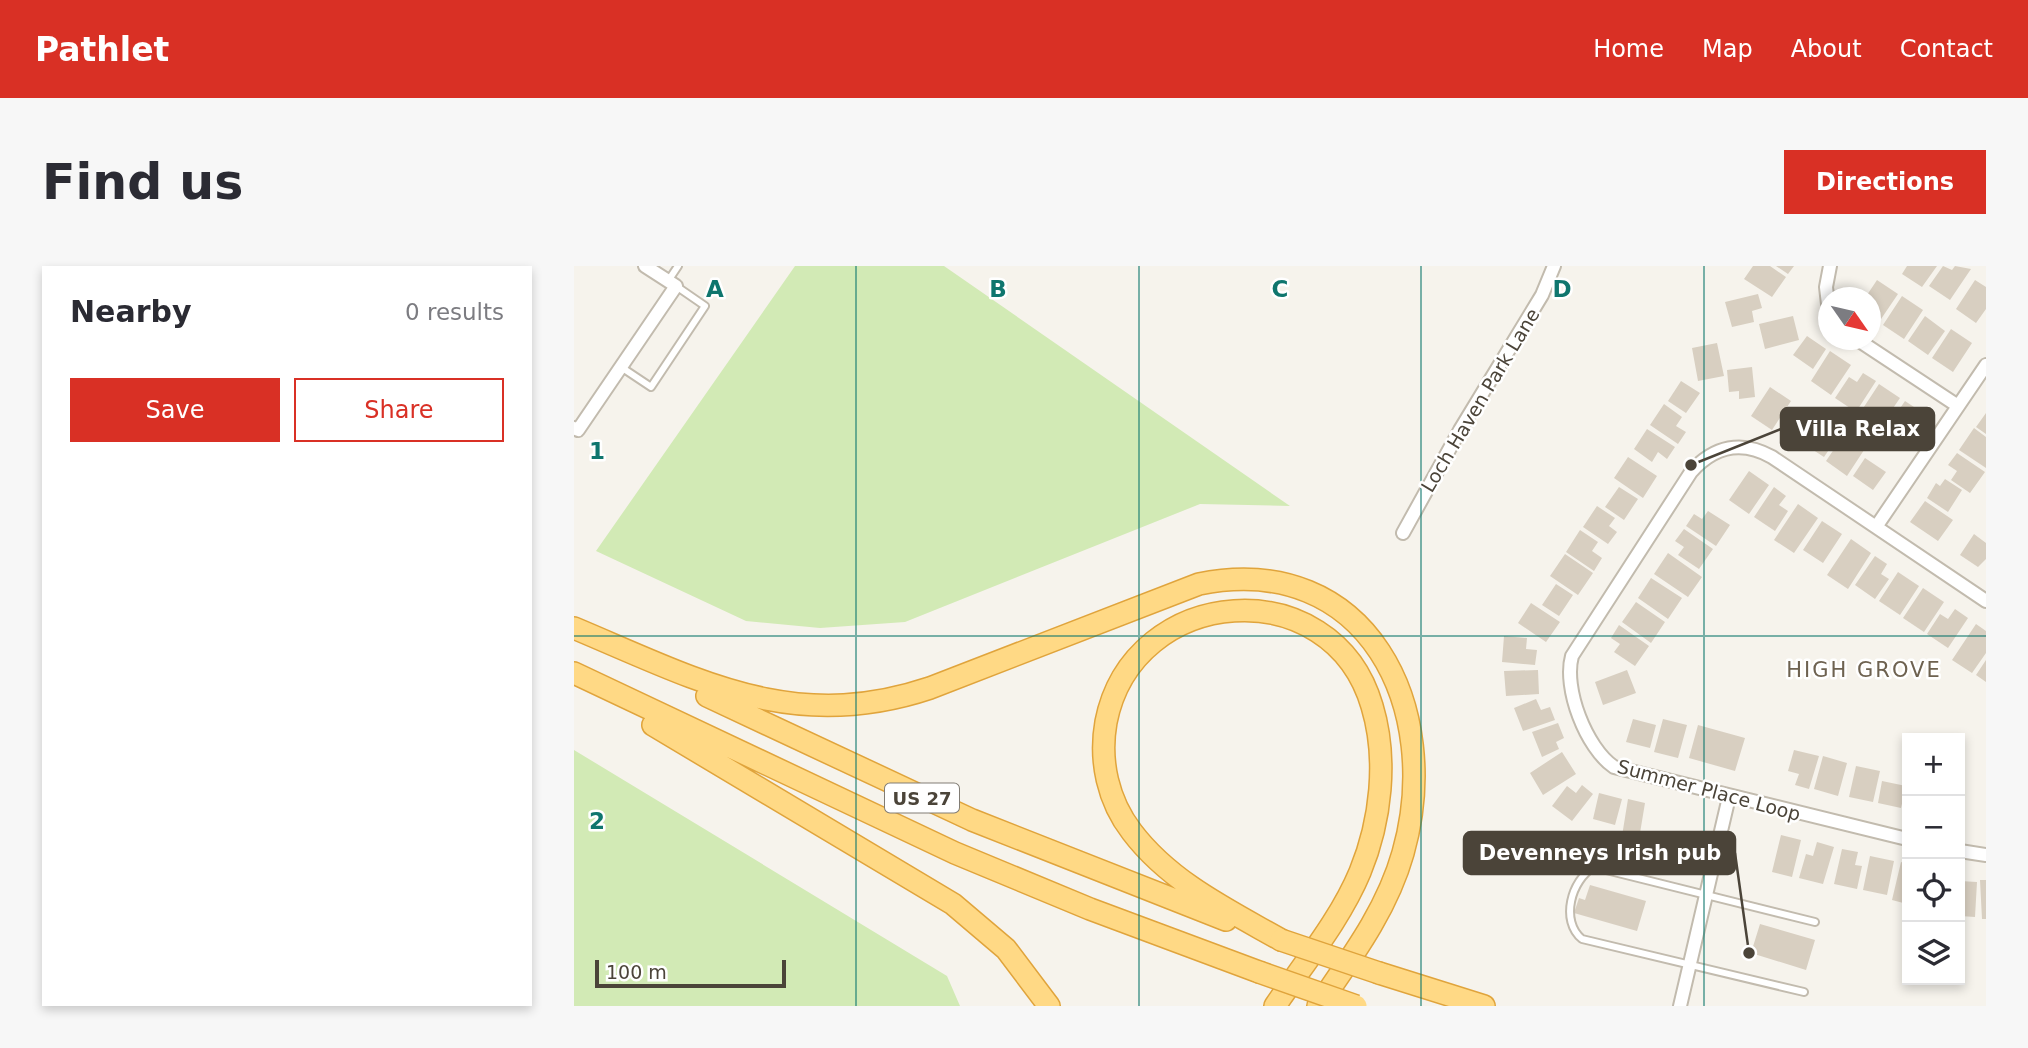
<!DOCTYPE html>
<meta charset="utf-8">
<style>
body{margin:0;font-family:"DejaVu Sans",sans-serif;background:#f7f7f7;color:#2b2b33}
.controls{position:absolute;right:21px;bottom:21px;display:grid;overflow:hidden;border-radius:0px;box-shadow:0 4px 10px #0003}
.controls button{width:63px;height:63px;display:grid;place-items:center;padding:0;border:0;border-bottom:2px solid #e1e1e2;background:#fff;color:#2b2b33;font:35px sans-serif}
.compass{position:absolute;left:1244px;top:21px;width:63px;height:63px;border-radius:50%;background:#fff;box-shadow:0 4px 10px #0003;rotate:124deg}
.scale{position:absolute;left:21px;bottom:18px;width:191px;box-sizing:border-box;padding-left:7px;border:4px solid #4b4439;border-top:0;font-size:19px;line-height:24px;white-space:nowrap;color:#4b4439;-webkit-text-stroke:5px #fff;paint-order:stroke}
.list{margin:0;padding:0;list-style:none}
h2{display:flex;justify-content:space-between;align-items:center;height:91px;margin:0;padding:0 28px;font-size:30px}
h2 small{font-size:23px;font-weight:400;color:#7c7c81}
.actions{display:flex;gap:14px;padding:21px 28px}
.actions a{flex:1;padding:16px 0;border:2px solid #d93025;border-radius:0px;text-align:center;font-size:24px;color:#d93025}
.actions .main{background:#d93025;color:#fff}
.icon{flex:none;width:38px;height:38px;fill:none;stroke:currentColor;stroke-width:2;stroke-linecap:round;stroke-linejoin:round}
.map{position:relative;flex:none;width:1412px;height:740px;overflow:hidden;border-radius:0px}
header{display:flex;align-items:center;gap:42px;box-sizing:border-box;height:98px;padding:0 35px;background:#d93025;color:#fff}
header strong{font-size:33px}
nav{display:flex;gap:38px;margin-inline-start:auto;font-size:24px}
.intro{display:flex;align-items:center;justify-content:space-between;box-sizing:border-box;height:168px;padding:0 42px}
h1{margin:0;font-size:49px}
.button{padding:18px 32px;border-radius:0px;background:#d93025;color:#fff;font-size:24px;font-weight:700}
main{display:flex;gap:42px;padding:0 42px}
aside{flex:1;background:#fff;border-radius:0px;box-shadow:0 4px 10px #0003}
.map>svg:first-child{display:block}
</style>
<header>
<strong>Pathlet</strong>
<nav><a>Home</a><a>Map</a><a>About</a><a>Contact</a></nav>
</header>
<div class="intro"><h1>Find us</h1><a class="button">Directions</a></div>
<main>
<aside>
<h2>Nearby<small>0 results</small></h2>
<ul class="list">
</ul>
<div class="actions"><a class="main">Save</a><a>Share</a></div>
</aside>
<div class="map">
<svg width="1412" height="740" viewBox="0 0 1412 740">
<rect width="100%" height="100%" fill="#f6f3ec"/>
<path fill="#d2eab5" d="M 221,0 L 370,0 L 716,240 L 626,238 L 331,356 L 246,362 L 172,355 L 22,285 Z
M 0,484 L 373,710 L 386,740 L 0,740 Z"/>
<path fill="#d8cfc1" d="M 1179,0 L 1196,0 L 1212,11 L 1198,31 L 1170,13 Z
M 1202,0 L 1220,0 L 1214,8 Z
M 1333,0 L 1363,0 L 1348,21 L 1328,8 Z
M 1369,0 L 1378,4 L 1381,0 L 1397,3 L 1376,34 L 1355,20 Z
M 1303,14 L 1324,28 L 1305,56 L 1296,51 L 1296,32 L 1291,32 Z
M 1401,14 L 1412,21 L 1412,43 L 1402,57 L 1382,43 Z
M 1184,28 L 1188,42 L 1178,45 L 1180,56 L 1158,61 L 1151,36 Z
M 1328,30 L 1349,44 L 1330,73 L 1309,59 Z
M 1219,50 L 1225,74 L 1191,83 L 1185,58 Z
M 1351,50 L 1371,65 L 1354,89 L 1334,75 Z
M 1377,63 L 1398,77 L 1379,106 L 1358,92 Z
M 1233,70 L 1252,83 L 1239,103 L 1219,89 Z
M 1143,77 L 1150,110 L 1124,115 L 1118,82 Z
M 1256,85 L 1277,99 L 1257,129 L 1237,115 Z
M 1178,101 L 1181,131 L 1165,133 L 1165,125 L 1155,126 L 1153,104 Z
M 1289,107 L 1302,115 L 1282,146 L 1261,132 L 1275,111 L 1283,116 Z
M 1107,115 L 1126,127 L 1112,147 L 1094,135 Z
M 1305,118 L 1326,132 L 1302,167 L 1282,153 Z
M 1196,121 L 1217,135 L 1198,164 L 1177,150 Z
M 1331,135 L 1343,143 L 1337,152 L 1345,157 L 1327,184 L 1307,170 Z
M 1090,138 L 1108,151 L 1102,160 L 1112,166 L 1104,178 L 1076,159 Z
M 1218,142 L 1239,156 L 1226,175 L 1206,161 Z
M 1412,147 L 1412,168 L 1402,161 Z
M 1242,159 L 1263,172 L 1250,191 L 1230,178 Z
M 1400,162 L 1412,171 L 1412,202 L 1385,184 Z
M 1073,163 L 1101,181 L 1093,193 L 1084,186 L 1078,196 L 1060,183 Z
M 1271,167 L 1292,181 L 1273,210 L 1252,195 Z
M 1383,187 L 1411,206 L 1396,227 L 1377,214 L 1383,205 L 1374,199 Z
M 1054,191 L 1083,210 L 1069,232 L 1040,212 Z
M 1291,192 L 1312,206 L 1299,224 L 1279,210 Z
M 1175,205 L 1195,219 L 1175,248 L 1155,234 Z
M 1371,213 L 1388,224 L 1374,246 L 1353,232 L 1362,217 L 1366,220 Z
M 1045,221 L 1064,233 L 1050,254 L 1031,241 Z
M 1200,221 L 1212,230 L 1205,239 L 1214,245 L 1201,265 L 1180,251 Z
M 1351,235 L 1379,254 L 1364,275 L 1336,256 Z
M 1224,238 L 1244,252 L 1220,287 L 1200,274 Z
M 1023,240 L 1041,252 L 1035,260 L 1043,266 L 1034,278 L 1009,261 Z
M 1134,245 L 1156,259 L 1142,280 L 1112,260 L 1120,248 L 1128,253 Z
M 1248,255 L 1268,268 L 1249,297 L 1229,284 Z
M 1110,263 L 1139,283 L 1125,303 L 1104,289 L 1110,281 L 1101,275 Z
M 1006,264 L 1024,276 L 1018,285 L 1028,292 L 1020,305 L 992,286 Z
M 1400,268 L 1412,277 L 1412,293 L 1404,301 L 1386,289 Z
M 1277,273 L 1297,287 L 1274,323 L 1253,309 Z
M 1094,287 L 1128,311 L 1114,331 L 1080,308 Z
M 991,288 L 1019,307 L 1004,329 L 976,310 Z
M 1301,290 L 1313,298 L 1307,308 L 1315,313 L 1301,333 L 1281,319 Z
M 1324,306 L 1345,320 L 1326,349 L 1305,335 Z
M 1077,312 L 1108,332 L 1094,353 L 1064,332 Z
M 982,318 L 999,329 L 985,350 L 968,339 Z
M 1349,322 L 1370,336 L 1350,366 L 1329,352 Z
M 1062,336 L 1091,356 L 1077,377 L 1048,356 Z
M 957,337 L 986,356 L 972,376 L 944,357 Z
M 1381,343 L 1394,352 L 1374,382 L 1353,368 L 1366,348 L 1374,353 Z
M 1402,358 L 1412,365 L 1412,387 L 1398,407 L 1378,394 Z
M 1045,359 L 1075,380 L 1061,400 L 1040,386 L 1046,378 L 1037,372 Z
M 930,370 L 953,372 L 952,383 L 963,384 L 961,399 L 928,396 Z
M 1412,394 L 1412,416 L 1402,409 Z
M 964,404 L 965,428 L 932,430 L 930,405 Z
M 1053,404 L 1062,427 L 1029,439 L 1021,416 Z
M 962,433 L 967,444 L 976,441 L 981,454 L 949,465 L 940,442 Z
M 1059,453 L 1082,459 L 1076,482 L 1052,476 Z
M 1089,453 L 1113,459 L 1104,492 L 1080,486 Z
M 984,457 L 990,472 L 982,476 L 985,483 L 968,491 L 958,466 Z
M 1124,459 L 1171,472 L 1161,505 L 1115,492 Z
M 1220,484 L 1245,490 L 1235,523 L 1221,519 L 1225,508 L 1214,505 Z
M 988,486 L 1002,508 L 969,529 L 956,507 Z
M 1249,490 L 1273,497 L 1264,530 L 1240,523 Z
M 1282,500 L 1306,505 L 1299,536 L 1275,531 Z
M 1308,515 L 1332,520 L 1327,542 L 1304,537 Z
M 1008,519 L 1019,528 L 998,555 L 978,540 L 993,520 L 1002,527 Z
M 1025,527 L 1048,533 L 1041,559 L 1019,553 Z
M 1054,533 L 1071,537 L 1065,573 L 1048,570 Z
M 1207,569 L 1227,574 L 1218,611 L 1198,606 Z
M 1243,576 L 1260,581 L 1249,618 L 1225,612 L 1232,588 L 1239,590 Z
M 1268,583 L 1284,586 L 1281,599 L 1288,600 L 1283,623 L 1260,618 Z
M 1296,590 L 1320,595 L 1313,629 L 1289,624 Z
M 1327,596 L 1333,598 L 1333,638 L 1318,634 Z
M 1406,614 L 1412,614 L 1412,653 L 1408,653 Z
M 1386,615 L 1403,616 L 1401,651 L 1386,650 Z
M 1016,619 L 1072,635 L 1063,665 L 1000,647 L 1005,632 L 1011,634 Z
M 1186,658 L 1241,674 L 1232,704 L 1177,687 Z"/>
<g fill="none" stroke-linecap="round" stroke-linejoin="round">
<defs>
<path id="service" d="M 94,15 L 104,0
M 47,101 L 77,121 L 131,40 L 102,20
M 1230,726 L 1008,673 C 986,655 997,614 1020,601 L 1241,656"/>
<path id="minor" d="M 1254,38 L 1252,21 L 1256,0
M 1284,74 L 1384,140
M 0,162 L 4,164 L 102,20 L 71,0
M 1302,261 L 1412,99
M 829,267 L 886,164 L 968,29 L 980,0
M 1333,573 L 1040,501 C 1012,482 989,422 998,390 L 1117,206 C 1140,180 1168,174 1198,191 L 1412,335
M 1386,585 L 1412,589
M 1106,740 L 1155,531"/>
<path id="trunk" d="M 0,362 C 124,414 219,468 356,422 L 625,318 C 794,284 870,443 829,587 C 813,644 777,692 744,740
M 0,407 L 381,587 L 516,643 L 685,706
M 133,430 L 398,554 L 652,654
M 79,459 L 379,638 L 432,683 L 475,740
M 805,707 L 910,740
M 701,740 C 730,697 766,654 786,606 C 807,555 814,493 798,440 C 758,303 559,318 532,456 C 525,495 534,535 558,566 C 596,616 654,644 707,674"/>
</defs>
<use href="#service" stroke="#c2bbae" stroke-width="10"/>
<use href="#minor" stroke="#c2bbae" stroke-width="16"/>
<use href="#trunk" stroke="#e0a43c" stroke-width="24"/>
<use href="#service" stroke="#fff" stroke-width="6"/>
<use href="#minor" stroke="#fff" stroke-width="12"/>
<use href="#trunk" stroke="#ffd985" stroke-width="21"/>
<defs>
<path id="trunk-bridge" d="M 707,674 L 805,707
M 685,706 L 782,740"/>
</defs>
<use href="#trunk-bridge" stroke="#e0a43c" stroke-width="24" stroke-linecap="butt"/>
<use href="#trunk-bridge" stroke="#ffd985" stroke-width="21"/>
</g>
<path fill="none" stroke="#0f766e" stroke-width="2" stroke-opacity="0.55" d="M 282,0 L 282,740M 565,0 L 565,740M 847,0 L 847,740M 1130,0 L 1130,740M 0,370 L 1412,370"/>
<g text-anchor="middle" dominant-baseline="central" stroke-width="5" stroke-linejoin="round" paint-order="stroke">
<rect fill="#fff" stroke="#817c74" stroke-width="2" x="311" y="517.5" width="74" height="29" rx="5"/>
<g font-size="18" font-weight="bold" fill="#4b4439">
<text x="348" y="532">US 27</text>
</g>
<g font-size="19" fill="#4b4439" stroke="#fff">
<text transform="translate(906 134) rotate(-59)">Loch Haven Park Lane</text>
<text transform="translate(1135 524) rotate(15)">Summer Place Loop</text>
</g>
<g font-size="21" letter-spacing="2" fill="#6e6250" stroke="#fff">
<text x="1290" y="404">HIGH GROVE</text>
</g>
</g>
<g font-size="23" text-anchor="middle" font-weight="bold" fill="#0f766e" stroke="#fff" stroke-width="5" stroke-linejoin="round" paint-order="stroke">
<text x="141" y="31">A</text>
<text x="424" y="31">B</text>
<text x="706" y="31">C</text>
<text x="988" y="31">D</text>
<text x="23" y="193">1</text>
<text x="23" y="563">2</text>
</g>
<path fill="none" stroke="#4b4439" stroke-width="2.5" d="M1117 199L1207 163M1175 687L1161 587"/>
<g fill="#4b4439" stroke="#fff" stroke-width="2.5">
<circle cx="1117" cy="199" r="7"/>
<circle cx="1175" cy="687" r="7"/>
</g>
<g fill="#4b4439" stroke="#4b4439" stroke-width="2.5">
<rect x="1207" y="142" width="153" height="42" rx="7"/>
<rect x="890" y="566" width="271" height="42" rx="7"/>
</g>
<g font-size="21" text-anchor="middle" font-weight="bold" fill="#fff">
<text x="1284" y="170">Villa Relax</text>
<text x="1026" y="594">Devenneys Irish pub</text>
</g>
</svg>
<div class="controls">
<button>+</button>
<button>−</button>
<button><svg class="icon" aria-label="locate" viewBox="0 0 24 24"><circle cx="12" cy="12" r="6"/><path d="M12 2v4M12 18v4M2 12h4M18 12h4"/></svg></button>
<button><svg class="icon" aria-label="layers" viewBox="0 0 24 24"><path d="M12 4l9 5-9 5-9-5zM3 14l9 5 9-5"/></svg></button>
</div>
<svg class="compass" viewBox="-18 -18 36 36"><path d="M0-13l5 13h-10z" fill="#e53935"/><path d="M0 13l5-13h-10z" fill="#7c7c81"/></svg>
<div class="scale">100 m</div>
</div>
</main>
